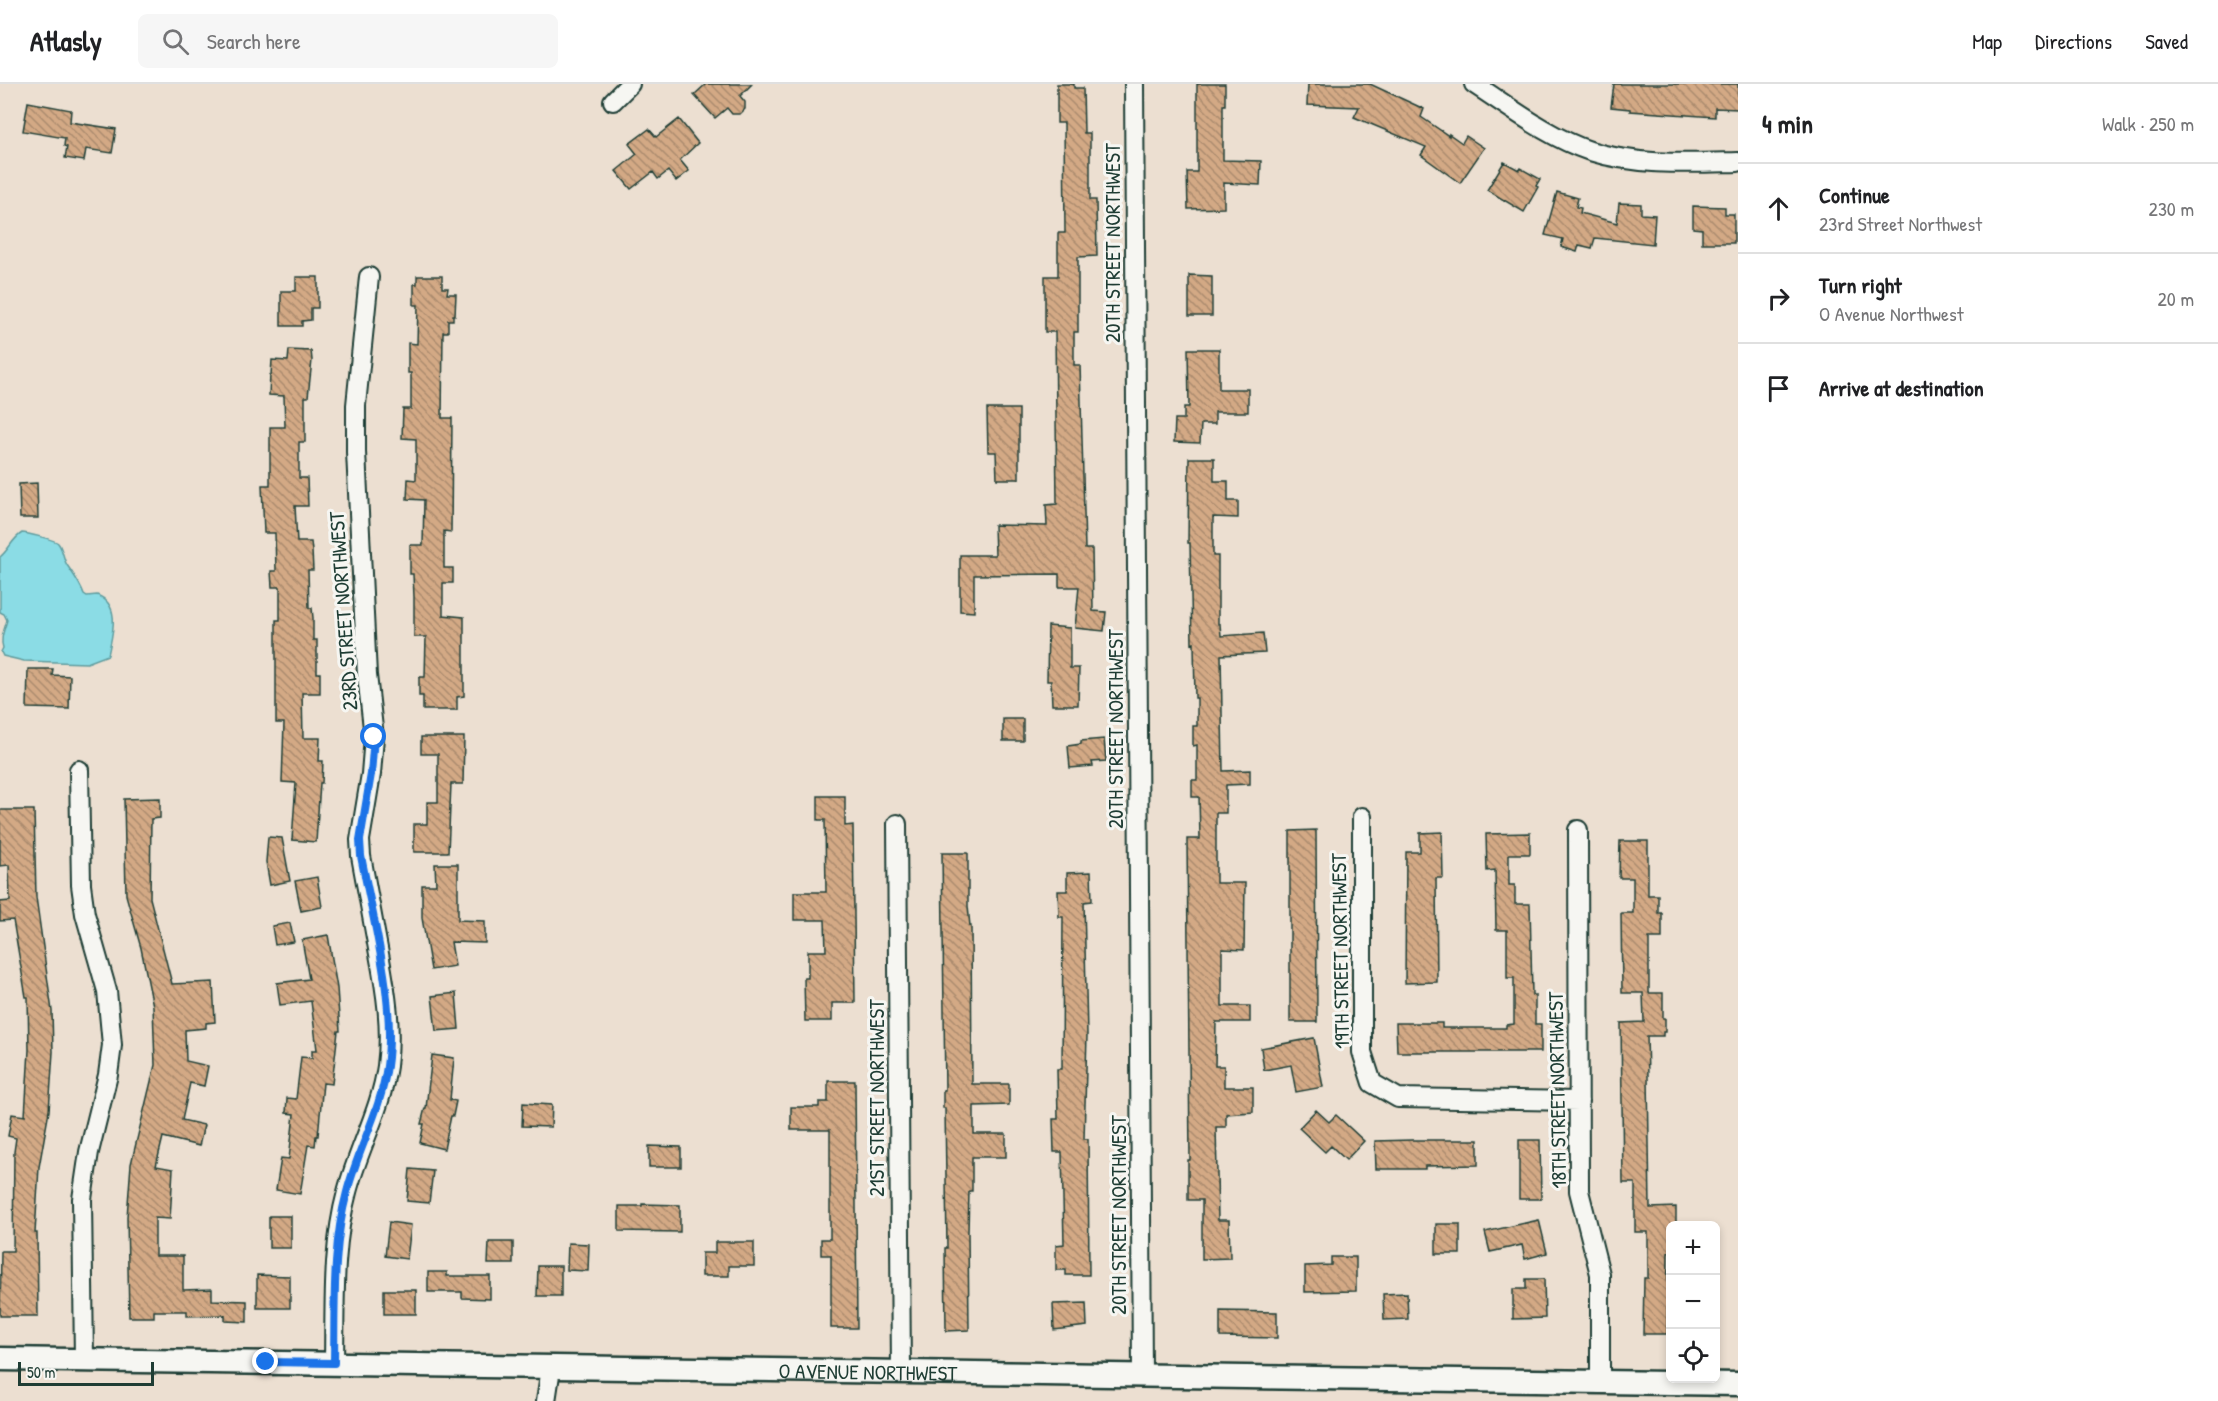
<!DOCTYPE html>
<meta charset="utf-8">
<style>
body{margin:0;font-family:"Patrick Hand",sans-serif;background:#f6f6f6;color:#202124}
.controls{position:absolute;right:18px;bottom:18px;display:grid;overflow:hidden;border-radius:9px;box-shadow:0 3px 9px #0003}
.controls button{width:54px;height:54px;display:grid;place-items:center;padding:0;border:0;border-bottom:2px solid #e0e0e0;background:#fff;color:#202124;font:30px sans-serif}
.scale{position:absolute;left:18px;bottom:15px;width:136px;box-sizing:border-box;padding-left:6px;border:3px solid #1f3d34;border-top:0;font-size:16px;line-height:21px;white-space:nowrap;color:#1f3d34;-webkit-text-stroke:4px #f6f6f2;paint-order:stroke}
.stop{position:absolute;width:18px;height:18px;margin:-14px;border:4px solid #1a73e8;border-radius:50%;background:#fff}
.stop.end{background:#1a73e8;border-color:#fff;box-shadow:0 2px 6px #0008}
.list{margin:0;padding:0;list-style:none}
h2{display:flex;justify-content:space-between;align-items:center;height:78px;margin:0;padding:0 24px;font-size:26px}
h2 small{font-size:20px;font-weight:400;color:#757577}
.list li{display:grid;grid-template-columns:39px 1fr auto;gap:18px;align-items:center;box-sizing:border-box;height:90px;padding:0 24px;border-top:2px solid #e0e0e0}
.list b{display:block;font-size:22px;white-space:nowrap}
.list p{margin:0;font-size:20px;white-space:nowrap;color:#757577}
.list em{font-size:20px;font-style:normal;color:#757577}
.icon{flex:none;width:33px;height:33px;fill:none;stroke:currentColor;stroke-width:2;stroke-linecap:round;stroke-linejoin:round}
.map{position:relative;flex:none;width:1738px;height:1317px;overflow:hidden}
header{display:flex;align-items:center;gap:36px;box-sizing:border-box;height:84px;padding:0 30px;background:#fff;border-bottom:2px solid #e0e0e0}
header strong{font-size:28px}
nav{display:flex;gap:33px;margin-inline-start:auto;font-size:21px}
.search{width:420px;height:54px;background:#f6f6f6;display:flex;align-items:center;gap:15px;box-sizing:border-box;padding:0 21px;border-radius:9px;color:#757577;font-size:22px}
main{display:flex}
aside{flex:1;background:#fff}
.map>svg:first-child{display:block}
</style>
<header>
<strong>Atlasly</strong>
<div class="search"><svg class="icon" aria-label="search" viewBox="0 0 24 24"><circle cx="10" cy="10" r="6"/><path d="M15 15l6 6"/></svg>Search here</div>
<nav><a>Map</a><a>Directions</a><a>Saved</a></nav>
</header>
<main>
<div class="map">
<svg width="1738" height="1317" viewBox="0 0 1738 1317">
<defs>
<pattern id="building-back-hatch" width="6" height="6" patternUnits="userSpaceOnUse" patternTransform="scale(1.5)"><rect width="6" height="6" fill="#d3a985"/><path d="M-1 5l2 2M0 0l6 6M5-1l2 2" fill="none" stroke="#ab8b6e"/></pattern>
</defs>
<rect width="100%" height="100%" fill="#ecdfd1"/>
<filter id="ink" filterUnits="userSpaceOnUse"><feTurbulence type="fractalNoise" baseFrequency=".0167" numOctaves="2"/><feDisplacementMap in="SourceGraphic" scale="12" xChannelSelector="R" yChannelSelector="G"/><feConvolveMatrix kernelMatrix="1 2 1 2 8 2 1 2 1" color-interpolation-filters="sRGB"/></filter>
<g filter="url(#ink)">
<path fill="#8bdce5" stroke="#609c9e" stroke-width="1.5" d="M 22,449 C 26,449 56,456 58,459 C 63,465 63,475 67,481 C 73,490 80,499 84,510 L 87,512 L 97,511 C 122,521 112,551 108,571 L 87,579 L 24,577 L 3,572 L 1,568 L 3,564 C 0,554 4,547 7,536 L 4,530 L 0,528 L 0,473 C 9,466 12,455 22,449 Z"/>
<path fill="url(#building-back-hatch)" stroke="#1f3d34" stroke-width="1.5" d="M 706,0 L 752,0 L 740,12 L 745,18 L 745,25 L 740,30 L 732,30 L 727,24 L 715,34 L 694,11 Z
M 1057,0 L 1074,0 L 1074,4 L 1083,4 L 1084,49 L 1090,49 L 1090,116 L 1096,116 L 1097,172 L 1078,173 L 1078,248 L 1074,248 L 1074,281 L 1080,281 L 1085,465 L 1092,465 L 1093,527 L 1106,528 L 1104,547 L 1075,544 L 1079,503 L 1059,503 L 1059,490 L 974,491 L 974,528 L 960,527 L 960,471 L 995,471 L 994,441 L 1047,442 L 1046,421 L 1057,420 L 1055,248 L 1045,248 L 1045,192 L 1058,192 L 1058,149 L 1065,149 L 1064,39 L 1057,39 Z
M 1197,0 L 1225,0 L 1225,21 L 1223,21 L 1223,76 L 1261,77 L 1260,101 L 1224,99 L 1224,124 L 1188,125 L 1187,88 L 1197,88 Z
M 1308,0 L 1370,0 L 1424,25 L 1421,33 L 1449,52 L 1449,50 L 1462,59 L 1466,52 L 1484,64 L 1460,99 L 1421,71 L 1426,63 L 1354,33 L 1359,23 L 1307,21 Z
M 1614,0 L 1738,0 L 1738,25 L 1715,24 L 1715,33 L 1630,27 L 1630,25 L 1611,23 Z
M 28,18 L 71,26 L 70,38 L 116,45 L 112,69 L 86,65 L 84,77 L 65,74 L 67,63 L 64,62 L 65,54 L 23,47 Z
M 679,35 L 698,59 L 680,76 L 689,87 L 676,97 L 668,87 L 658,95 L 653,88 L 631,105 L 616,87 L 637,70 L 629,60 L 649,45 L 656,53 Z
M 1504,78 L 1519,86 L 1520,84 L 1540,95 L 1536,102 L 1538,103 L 1524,128 L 1487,106 Z
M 1557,108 L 1578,114 L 1576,123 L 1581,124 L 1580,129 L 1617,139 L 1619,119 L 1641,120 L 1641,130 L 1655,131 L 1653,160 L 1595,154 L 1592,164 L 1579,161 L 1577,168 L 1561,163 L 1563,155 L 1545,151 Z
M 1693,122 L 1725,123 L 1725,130 L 1734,130 L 1734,159 L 1702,159 L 1702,145 L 1693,144 Z
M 1189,191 L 1212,192 L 1212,232 L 1189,232 Z
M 417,192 L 442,192 L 442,204 L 448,204 L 447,210 L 456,210 L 455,231 L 453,231 L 453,236 L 448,236 L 448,248 L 443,248 L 442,334 L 452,334 L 451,448 L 444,447 L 444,484 L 453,484 L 453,499 L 443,499 L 443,531 L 464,533 L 464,612 L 457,613 L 457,626 L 423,626 L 423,612 L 419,612 L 419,593 L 425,593 L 426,553 L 414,553 L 414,513 L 413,490 L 410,490 L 410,461 L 423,461 L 424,416 L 407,415 L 408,395 L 416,396 L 416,355 L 402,354 L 403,325 L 411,325 L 411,289 L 408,289 L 408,259 L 417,260 L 418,221 L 414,221 L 414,200 L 417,200 Z
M 296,193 L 318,193 L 318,224 L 311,224 L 311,236 L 302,237 L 302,242 L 281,242 L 281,207 L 296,207 Z
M 1188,265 L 1219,265 L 1219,305 L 1248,305 L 1248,328 L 1215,328 L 1215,340 L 1201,340 L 1200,359 L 1174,358 L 1175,335 L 1184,335 L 1184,323 L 1189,323 Z
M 289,266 L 311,267 L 312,276 L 308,313 L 305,313 L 305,358 L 299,358 L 299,394 L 307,394 L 308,422 L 295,422 L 297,458 L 311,458 L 312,467 L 313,486 L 308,486 L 309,524 L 312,524 L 313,534 L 313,556 L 317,556 L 317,589 L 320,589 L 320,609 L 302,609 L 303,654 L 320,654 L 319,677 L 323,677 L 322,699 L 320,699 L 316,758 L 292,756 L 296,699 L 282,698 L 284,639 L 276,639 L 276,536 L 280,536 L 280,503 L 272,503 L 271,487 L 276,487 L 275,449 L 264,449 L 262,401 L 270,401 L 270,343 L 285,343 L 284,312 L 269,311 L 270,291 L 271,291 L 272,276 L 288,277 Z
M 987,325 L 1019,325 L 1019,395 L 997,395 L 996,368 L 988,368 Z
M 1189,374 L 1214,374 L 1214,397 L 1228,397 L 1228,417 L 1238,417 L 1238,434 L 1213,433 L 1213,472 L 1218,472 L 1218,540 L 1220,540 L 1221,552 L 1263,549 L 1265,569 L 1221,571 L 1223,687 L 1250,686 L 1250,700 L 1226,701 L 1226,729 L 1216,729 L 1216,799 L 1245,799 L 1244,866 L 1222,865 L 1222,922 L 1250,922 L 1250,938 L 1216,938 L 1215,982 L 1224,982 L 1224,1003 L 1253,1003 L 1253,1028 L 1226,1030 L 1226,1043 L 1216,1043 L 1218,1136 L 1229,1136 L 1230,1174 L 1202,1175 L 1202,1116 L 1188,1116 L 1188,1076 L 1190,1076 L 1187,755 L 1200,755 L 1199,713 L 1192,713 L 1192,696 L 1197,696 L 1197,661 L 1193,662 L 1193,642 L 1197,642 L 1197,614 L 1195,614 L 1194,559 L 1192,560 L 1190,459 L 1188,459 Z
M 37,399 L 38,434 L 20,434 L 19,400 Z
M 1048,542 L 1070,544 L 1070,584 L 1079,584 L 1078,621 L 1052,621 L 1051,597 L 1047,597 Z
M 28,585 L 53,585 L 52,591 L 70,592 L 69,625 L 27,624 Z
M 1003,635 L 1023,635 L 1023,657 L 1003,657 Z
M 421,653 L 464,653 L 463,700 L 451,700 L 448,768 L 414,768 L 414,740 L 427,740 L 427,718 L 438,718 L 438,670 L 421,670 Z
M 1104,655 L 1106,677 L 1092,678 L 1093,682 L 1070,684 L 1068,662 L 1081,660 L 1081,657 Z
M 818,712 L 845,712 L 845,742 L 853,741 L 855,919 L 832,919 L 832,937 L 805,937 L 804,894 L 808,894 L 808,867 L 826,867 L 825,836 L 794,836 L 794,808 L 826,808 L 825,736 L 818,736 Z
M 160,714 L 160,734 L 151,735 L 150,814 L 172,900 L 213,898 L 215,938 L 206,939 L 206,944 L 185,946 L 186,977 L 208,982 L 204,1002 L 190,999 L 182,1036 L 204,1041 L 199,1062 L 163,1053 L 156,1082 L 173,1085 L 170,1135 L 155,1134 L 155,1172 L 183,1172 L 183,1206 L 212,1205 L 212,1216 L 247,1217 L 247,1238 L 225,1237 L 225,1231 L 187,1232 L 187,1227 L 154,1227 L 154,1233 L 129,1233 L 127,1133 L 131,1080 L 155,981 L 153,922 L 141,864 L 126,811 L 124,715 Z
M 0,726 L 34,726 L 36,813 L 52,927 L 53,968 L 49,1027 L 39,1083 L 35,1149 L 37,1149 L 38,1232 L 0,1232 L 1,1167 L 13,1167 L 14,1068 L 16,1054 L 8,1052 L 12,1030 L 25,1032 L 29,966 L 28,913 L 26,913 L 13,836 L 0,837 L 0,818 L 10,817 L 9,781 L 0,782 Z
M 1316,746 L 1317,938 L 1290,938 L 1290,747 Z
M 1442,748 L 1443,794 L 1436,794 L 1437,898 L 1405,899 L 1406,768 L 1420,768 L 1420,749 Z
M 1530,749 L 1530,770 L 1509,770 L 1509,801 L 1515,801 L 1515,820 L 1530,820 L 1532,911 L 1535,911 L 1535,940 L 1541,940 L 1541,968 L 1397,968 L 1396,939 L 1442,939 L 1442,944 L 1506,944 L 1506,941 L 1514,940 L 1514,894 L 1507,894 L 1507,846 L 1496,846 L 1495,786 L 1487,787 L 1486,750 Z
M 268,753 L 282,754 L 290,797 L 270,801 L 266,778 Z
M 1620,757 L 1648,757 L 1648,811 L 1658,811 L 1658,829 L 1662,829 L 1662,854 L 1649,854 L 1649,909 L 1663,909 L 1663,934 L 1665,934 L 1665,948 L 1663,948 L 1663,952 L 1647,952 L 1648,993 L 1650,1124 L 1676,1123 L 1676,1142 L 1671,1142 L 1671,1168 L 1668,1168 L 1667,1250 L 1643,1250 L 1644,1194 L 1648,1194 L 1648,1148 L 1635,1148 L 1635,1099 L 1623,1099 L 1621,939 L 1644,938 L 1643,909 L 1622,909 L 1621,829 L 1633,829 L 1633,794 L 1619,794 Z
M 942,769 L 968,769 L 968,822 L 970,842 L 971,842 L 972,1000 L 1009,1000 L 1009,1021 L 974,1022 L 974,1050 L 1006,1050 L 1006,1073 L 972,1073 L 972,1107 L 969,1107 L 968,1148 L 969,1246 L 946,1247 L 945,1164 L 947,1164 L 945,1024 L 943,1024 L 943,1006 L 945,1006 Z
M 435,780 L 458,780 L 458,836 L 485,837 L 485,859 L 451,858 L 455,882 L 431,886 L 422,834 L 422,801 L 436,801 Z
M 1091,788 L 1092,817 L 1084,818 L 1087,951 L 1084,1055 L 1088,1055 L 1089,1191 L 1066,1191 L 1066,1186 L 1056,1186 L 1056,1161 L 1064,1160 L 1062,1068 L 1054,1068 L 1053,1035 L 1058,1035 L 1057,985 L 1062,985 L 1063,833 L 1059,833 L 1058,807 L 1067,807 L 1067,789 Z
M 317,793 L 322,823 L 301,827 L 295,797 Z
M 290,839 L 294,858 L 275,861 L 272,842 Z
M 328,851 L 337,904 L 340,947 L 338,947 L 332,1000 L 323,999 L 318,1052 L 316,1052 L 315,1062 L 308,1061 L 300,1110 L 276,1106 L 281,1074 L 289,1075 L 294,1030 L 286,1029 L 287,1014 L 296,1015 L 301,973 L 312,974 L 312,966 L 317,966 L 311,917 L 280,921 L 277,899 L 309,895 L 302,856 Z
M 456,909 L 459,945 L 436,947 L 432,912 Z
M 1314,954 L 1323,1003 L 1296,1008 L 1291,981 L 1264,986 L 1261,964 Z
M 432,971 L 454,974 L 450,1016 L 456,1017 L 453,1032 L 451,1032 L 444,1065 L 420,1059 L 424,1040 L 421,1040 L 425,1024 L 426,1024 Z
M 828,997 L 855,997 L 857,1244 L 831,1244 L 831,1171 L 821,1171 L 821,1155 L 830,1155 L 830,1046 L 791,1046 L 791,1023 L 819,1023 L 819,1018 L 828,1018 Z
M 523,1019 L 552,1021 L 551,1043 L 522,1042 Z
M 1316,1026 L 1329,1038 L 1336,1031 L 1364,1057 L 1346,1076 L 1331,1062 L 1325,1068 L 1299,1044 Z
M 1412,1056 L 1478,1056 L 1478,1081 L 1425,1082 L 1425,1085 L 1376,1085 L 1375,1057 Z
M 1519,1056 L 1540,1056 L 1541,1115 L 1519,1115 Z
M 649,1062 L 681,1063 L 681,1083 L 649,1083 Z
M 410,1085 L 433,1087 L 429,1119 L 407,1117 Z
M 642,1120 L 680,1121 L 680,1148 L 619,1147 L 619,1122 L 642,1122 Z
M 269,1132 L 291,1132 L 291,1164 L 269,1164 Z
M 1539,1136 L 1547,1169 L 1525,1175 L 1522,1161 L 1490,1168 L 1485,1148 Z
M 389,1138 L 411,1141 L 407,1175 L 385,1172 Z
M 1436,1140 L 1460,1140 L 1460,1170 L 1436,1170 Z
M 489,1158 L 513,1158 L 513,1180 L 488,1180 Z
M 715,1158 L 754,1158 L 754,1182 L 729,1182 L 729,1192 L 702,1192 L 702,1169 L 715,1169 Z
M 568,1159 L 589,1160 L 588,1187 L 567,1186 Z
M 1331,1173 L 1356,1173 L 1356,1207 L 1305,1208 L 1305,1182 L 1331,1181 Z
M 538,1182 L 561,1182 L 561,1212 L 537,1212 Z
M 428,1188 L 447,1188 L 447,1192 L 490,1192 L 490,1215 L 462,1214 L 462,1208 L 428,1208 Z
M 257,1191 L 290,1192 L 290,1224 L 257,1224 Z
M 1526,1195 L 1544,1195 L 1545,1234 L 1513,1235 L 1513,1205 L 1526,1205 Z
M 384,1206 L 416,1206 L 416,1230 L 384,1230 Z
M 1407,1209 L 1408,1235 L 1384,1236 L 1383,1210 Z
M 1086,1219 L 1087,1242 L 1054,1246 L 1053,1220 Z
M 1220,1227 L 1277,1228 L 1277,1254 L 1220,1253 Z"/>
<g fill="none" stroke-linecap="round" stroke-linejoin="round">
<defs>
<path id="minor" d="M 1134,0 L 1142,1290
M 1474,0 C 1511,24 1548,53 1590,67 C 1637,82 1690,79 1738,78
M 613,17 L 630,0
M 79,686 L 81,801 L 85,830 L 107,907 L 112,961 L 108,991 L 89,1068 L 82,1115 L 84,1276
M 1362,733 L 1362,968 L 1372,999 L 1398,1014 L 1579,1017
M 897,740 L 901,1289
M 1578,746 L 1579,1107 L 1600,1190 L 1600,1300
M 334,1279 C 335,1221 332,1164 347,1108 C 358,1065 381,1026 387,982 C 392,944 386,907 379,870 C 373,837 367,804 361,772 L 360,756 L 371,690 L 374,653 L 367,591 L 356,368 L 356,321 L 369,193
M 546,1317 L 551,1284"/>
<g id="tertiary">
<path id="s1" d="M 0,1275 L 1738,1300"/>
</g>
</defs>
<use href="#minor" stroke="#1f3d34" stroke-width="22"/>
<use href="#tertiary" stroke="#1f3d34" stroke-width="27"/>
<use href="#minor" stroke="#f6f6f2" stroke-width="18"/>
<use href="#tertiary" stroke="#f6f6f2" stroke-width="22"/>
</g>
</g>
<g fill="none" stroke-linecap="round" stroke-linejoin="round" filter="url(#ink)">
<path stroke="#1a73e8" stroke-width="8" d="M 266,1278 L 334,1279 C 335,1221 332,1164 347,1108 C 358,1065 381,1026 387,982 C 396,919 373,835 361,772 L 360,756 L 371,690 L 374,653"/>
</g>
<g text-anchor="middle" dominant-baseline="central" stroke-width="6" stroke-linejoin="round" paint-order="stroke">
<g font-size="21" fill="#1f3d34" stroke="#f6f6f2">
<text transform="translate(1112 159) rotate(-90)">20TH STREET NORTHWEST</text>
<text transform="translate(343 527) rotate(-94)">23RD STREET NORTHWEST</text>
<text transform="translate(1115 645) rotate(-90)">20TH STREET NORTHWEST</text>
<text transform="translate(1340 867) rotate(-91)">19TH STREET NORTHWEST</text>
<text transform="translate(1557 1006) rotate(-91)">18TH STREET NORTHWEST</text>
<text transform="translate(876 1014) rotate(-90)">21ST STREET NORTHWEST</text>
<text transform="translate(1118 1131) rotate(-90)">20TH STREET NORTHWEST</text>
<text stroke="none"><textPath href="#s1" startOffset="868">O AVENUE NORTHWEST</textPath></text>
</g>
</g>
</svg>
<div class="controls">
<button>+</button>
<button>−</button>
<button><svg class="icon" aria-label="locate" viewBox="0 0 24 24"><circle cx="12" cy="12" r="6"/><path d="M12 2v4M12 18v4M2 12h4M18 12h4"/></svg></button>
</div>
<div class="scale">50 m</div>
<div class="stop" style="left:374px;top:653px"></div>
<div class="stop end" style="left:266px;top:1278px"></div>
</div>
<aside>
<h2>4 min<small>Walk · 250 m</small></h2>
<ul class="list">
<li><svg class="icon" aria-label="ahead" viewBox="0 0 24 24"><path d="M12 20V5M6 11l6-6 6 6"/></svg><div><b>Continue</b><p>23rd Street Northwest</p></div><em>230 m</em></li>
<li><svg class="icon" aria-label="right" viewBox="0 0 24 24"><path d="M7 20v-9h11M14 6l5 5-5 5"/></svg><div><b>Turn right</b><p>O Avenue Northwest</p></div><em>20 m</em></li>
<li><svg class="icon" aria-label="arrive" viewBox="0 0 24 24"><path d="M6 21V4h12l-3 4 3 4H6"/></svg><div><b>Arrive at destination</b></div></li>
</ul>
</aside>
</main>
